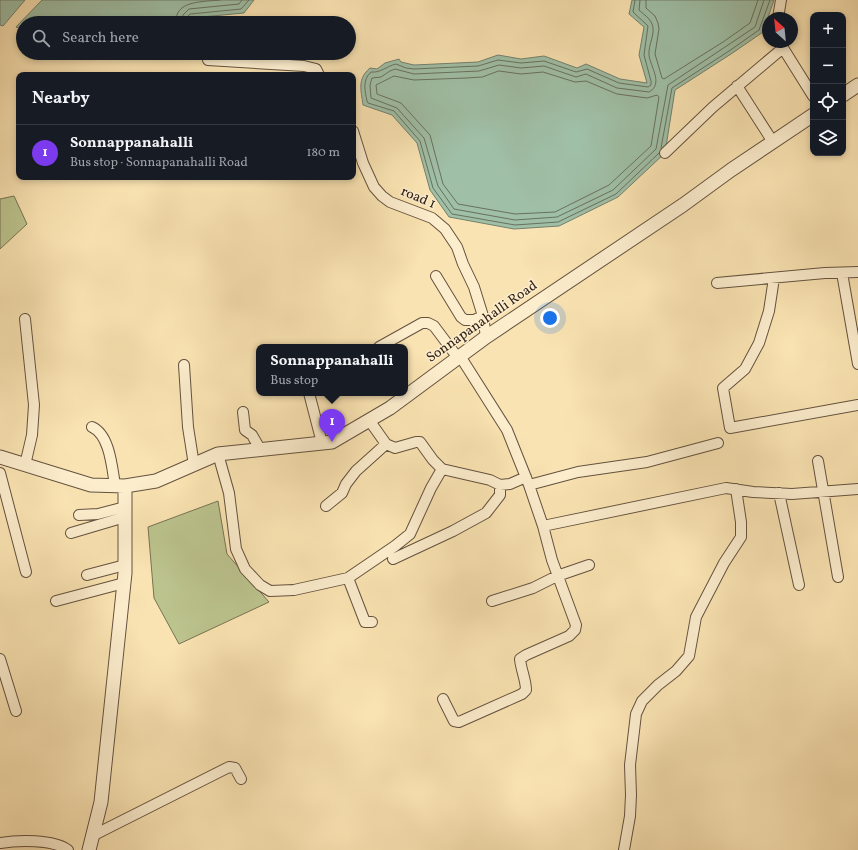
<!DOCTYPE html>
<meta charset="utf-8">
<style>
body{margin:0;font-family:Vollkorn,serif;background:#242831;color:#f1f3f6}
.controls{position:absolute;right:12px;top:12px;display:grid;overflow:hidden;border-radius:8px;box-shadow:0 2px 6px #0003}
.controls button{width:36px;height:36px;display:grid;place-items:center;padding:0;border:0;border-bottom:1px solid #363941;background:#171b24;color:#f1f3f6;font:20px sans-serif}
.compass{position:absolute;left:762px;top:12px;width:36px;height:36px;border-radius:50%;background:#171b24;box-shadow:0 2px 6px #0003;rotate:333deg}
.you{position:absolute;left:550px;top:318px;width:14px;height:14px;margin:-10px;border:3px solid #fff;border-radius:50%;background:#1a73e8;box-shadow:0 0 0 6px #1a73e833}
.badge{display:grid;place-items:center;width:26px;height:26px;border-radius:50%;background:#7c3aed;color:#fff;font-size:13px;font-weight:700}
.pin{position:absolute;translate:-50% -33px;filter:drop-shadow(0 1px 2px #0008)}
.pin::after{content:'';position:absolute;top:21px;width:14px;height:12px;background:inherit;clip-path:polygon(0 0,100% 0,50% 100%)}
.popup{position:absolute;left:256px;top:344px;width:152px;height:52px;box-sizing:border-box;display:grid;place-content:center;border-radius:8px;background:#171b24;filter:drop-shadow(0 1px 3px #0005);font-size:13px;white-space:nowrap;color:#9ea1a6}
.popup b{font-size:15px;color:#f1f3f6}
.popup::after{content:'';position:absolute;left:50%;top:100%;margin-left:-8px;border:8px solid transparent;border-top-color:#171b24}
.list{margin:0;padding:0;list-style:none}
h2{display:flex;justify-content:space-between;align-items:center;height:52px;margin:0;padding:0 16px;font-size:17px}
h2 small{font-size:13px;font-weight:400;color:#9ea1a6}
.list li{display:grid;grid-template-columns:26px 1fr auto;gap:12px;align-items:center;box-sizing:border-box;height:56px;padding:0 16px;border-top:1px solid #363941}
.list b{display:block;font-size:15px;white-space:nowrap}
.list p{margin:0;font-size:13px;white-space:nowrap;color:#9ea1a6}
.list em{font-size:13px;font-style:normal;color:#9ea1a6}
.icon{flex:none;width:22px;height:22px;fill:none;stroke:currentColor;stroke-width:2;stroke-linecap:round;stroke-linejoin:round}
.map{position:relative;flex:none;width:858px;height:850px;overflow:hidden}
.search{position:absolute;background:#171b24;box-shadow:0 2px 6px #0003;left:16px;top:16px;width:340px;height:44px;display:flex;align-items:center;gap:10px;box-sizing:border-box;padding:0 14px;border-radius:22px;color:#9ea1a6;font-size:15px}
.panel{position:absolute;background:#171b24;box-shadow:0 2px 6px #0003;left:16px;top:72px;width:340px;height:108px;border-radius:8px}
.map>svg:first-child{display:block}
</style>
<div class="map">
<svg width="858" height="850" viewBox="0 0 858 850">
<rect width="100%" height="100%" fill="#fae3b2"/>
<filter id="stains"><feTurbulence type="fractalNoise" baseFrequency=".005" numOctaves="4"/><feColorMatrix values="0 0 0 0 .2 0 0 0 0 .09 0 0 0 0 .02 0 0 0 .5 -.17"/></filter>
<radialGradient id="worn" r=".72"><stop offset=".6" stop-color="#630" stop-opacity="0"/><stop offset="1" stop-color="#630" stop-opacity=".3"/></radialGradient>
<path fill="#bcc48e" stroke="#777354" d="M 14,196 L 27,224 L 0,249 L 0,199 Z
M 218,501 L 227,554 L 269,602 L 179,644 L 154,598 L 148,527 Z"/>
<path fill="#9fbfa6" stroke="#73806e" d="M 0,0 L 25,0 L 3,26 L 0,25 Z
M 42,0 L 254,0 L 244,13 L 191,18 L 191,23 L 23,23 L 23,29 L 16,27 Z
M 632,0 L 774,0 L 763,32 L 731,54 L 675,90 L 665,153 L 618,197 L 559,226 L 514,229 L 449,217 L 430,190 L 417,143 L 392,115 L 363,105 C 361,90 357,79 370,68 L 377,69 L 385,63 L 399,59 L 401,62 L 414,65 L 478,62 L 498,55 L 521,59 L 544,56 L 577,68 L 586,64 L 620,79 L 647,83 L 639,55 L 644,27 L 629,14 Z"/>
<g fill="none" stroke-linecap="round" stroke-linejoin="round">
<path stroke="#687060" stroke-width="1" d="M 635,0 L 633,12 L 648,26 L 644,55 L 651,81 L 651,85 L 648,87 L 619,83 L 587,69 L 576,72 L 544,61 L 521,63 L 498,60 L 478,66 L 414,69 L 406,68 L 396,64 C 387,66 381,73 371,72 C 362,80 365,91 367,101 L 368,103 L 394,111 L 420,141 L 433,188 L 452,214 L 515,225 L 558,222 L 616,194 L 659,153
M 640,0 L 639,10 C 643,14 650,18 652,24 C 656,33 648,45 649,55 C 650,66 664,84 649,92 L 617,88 L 586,74 L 576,77 L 544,66 L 521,68 L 499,65 L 479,71 L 414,74 L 395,69 L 390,71 L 381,77 L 372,78 L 370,85 L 371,98 L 397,108 L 424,138 L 438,186 L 454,209 L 515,220 L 557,217 L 613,190 L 656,149 L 668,85 L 755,27 L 764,0
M 646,0 L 646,8 L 655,16 L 658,23 L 659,29 L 655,54 L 662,78 L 664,79 L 723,42 L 750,23 L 758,0
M 176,23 C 174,0 203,2 220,0
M 182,23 L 183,15 L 189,9 L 239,4 L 242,0
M 187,23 L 187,17 L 190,14 L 241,9 L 249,0
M 499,71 L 521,74 L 543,72 L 575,82 L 586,81 L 617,94 L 647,98 L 657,95 L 659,97 L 651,146 L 609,185 L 555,212 L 515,214 L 458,204 L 443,184 L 430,135 L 401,103 L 377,94 L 376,85 L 394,76 L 414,80 L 466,78 L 482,77 Z
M 661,148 L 672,88 L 729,51 L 759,30 L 770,0"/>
<defs>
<path id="minor" d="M 778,18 L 781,0
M 208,60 L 304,66 L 316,69 L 319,75
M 737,86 L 773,142
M 353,131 L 363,163 L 374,187 L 382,196 L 390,202 L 432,218 L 445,229 L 457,247 L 463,264 L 474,287 L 483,316 L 486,337
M 665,153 L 713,107 L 783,48 L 813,96
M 842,273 L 858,364
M 436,276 L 461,317 L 465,320 L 474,320 L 483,316
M 774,278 L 769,311 L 759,343 L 745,369 L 723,388 L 730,428 L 858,405
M 717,283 L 825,273 L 858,272
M 25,319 L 34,405 L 32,435 L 25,465
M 379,347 L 422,323 L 428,323 L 434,326 L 458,358
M 460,356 L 507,430 L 529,485 L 578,472 L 647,462 L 718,443
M 184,365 L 188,427 L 194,465
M 309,393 L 322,443
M 243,412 L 245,430 L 252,435 L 260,449
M 369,420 L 386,444 L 395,448 L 416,442 L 420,442 L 433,460 L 442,469
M 92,427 C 110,435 112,468 115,485
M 218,454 L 229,493 L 236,549 L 245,569 L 260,585 L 270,591 L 294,590 L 348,578 L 395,546 L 410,534 L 431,488 L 442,469 L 490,480 L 500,485 L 510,484 L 526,477
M 818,461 L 838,577
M 0,473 L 26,572
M 529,485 L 543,526 L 726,488 L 753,492 L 792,494 L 858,489
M 779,493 L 799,585
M 326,506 L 342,493 L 346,484 L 356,471 L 386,444
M 79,515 L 98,514 L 125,507
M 71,533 L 125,517
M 393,559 L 453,531 L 486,513 L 500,495 L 500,485
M 87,575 L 125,565
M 348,578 L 365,622 L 372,622
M 56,601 L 124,583
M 492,601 L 533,588 L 557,576 L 589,565
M 0,659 L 16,711
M 443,699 L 454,721 L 459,722 L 522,694 L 526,690 C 526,680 521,670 520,659 L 526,655 L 569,636 L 575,630 L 576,625 L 552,560 L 543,526
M 92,836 L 229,767 L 235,768 L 241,779
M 0,843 C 18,840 53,839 68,850
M 624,850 L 630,816 L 631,795 L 630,765 L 636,714 L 642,701 L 658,685 L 676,671 L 689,656 L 696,617 L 724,563 L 741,537 L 741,522 L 736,489"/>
<path id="tertiary" d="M 843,95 L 858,85
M 0,457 L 91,485 L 125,486 L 156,481 L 218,454 L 332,442 L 390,408 L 486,337 L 683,205 L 731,170 L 813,115
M 89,850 L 101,802 L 125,573 L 125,486"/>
</defs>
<use href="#minor" stroke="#64523f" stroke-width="12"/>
<use href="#tertiary" stroke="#64523f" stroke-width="15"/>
<use href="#minor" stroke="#fcedcd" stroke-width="10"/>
<use href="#tertiary" stroke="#fcedcd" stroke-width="13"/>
</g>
<g text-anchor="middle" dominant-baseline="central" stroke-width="3" stroke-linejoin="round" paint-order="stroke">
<g font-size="14" fill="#322219" stroke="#fcedcd">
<text transform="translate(418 198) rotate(23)">road 1</text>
<text transform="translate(482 322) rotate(-35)">Sonnapanahalli Road</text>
</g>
</g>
<rect width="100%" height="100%" filter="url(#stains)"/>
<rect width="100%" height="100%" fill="url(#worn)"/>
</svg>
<div class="controls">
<button>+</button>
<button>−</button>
<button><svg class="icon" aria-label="locate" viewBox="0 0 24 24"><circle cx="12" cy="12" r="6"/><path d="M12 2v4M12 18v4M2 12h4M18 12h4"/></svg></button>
<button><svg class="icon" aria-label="layers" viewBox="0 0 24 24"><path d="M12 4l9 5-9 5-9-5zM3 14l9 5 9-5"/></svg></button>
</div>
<svg class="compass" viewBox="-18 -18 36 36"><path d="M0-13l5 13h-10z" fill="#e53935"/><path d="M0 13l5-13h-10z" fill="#9ea1a6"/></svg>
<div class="you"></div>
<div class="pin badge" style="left:332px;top:442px">1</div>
<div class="popup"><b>Sonnappanahalli</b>Bus stop</div>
<div class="search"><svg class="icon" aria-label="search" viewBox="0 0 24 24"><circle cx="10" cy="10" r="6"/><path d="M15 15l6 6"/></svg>Search here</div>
<section class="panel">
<h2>Nearby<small></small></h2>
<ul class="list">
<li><span class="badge">1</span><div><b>Sonnappanahalli</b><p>Bus stop · Sonnapanahalli Road</p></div><em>180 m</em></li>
</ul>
</section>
</div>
